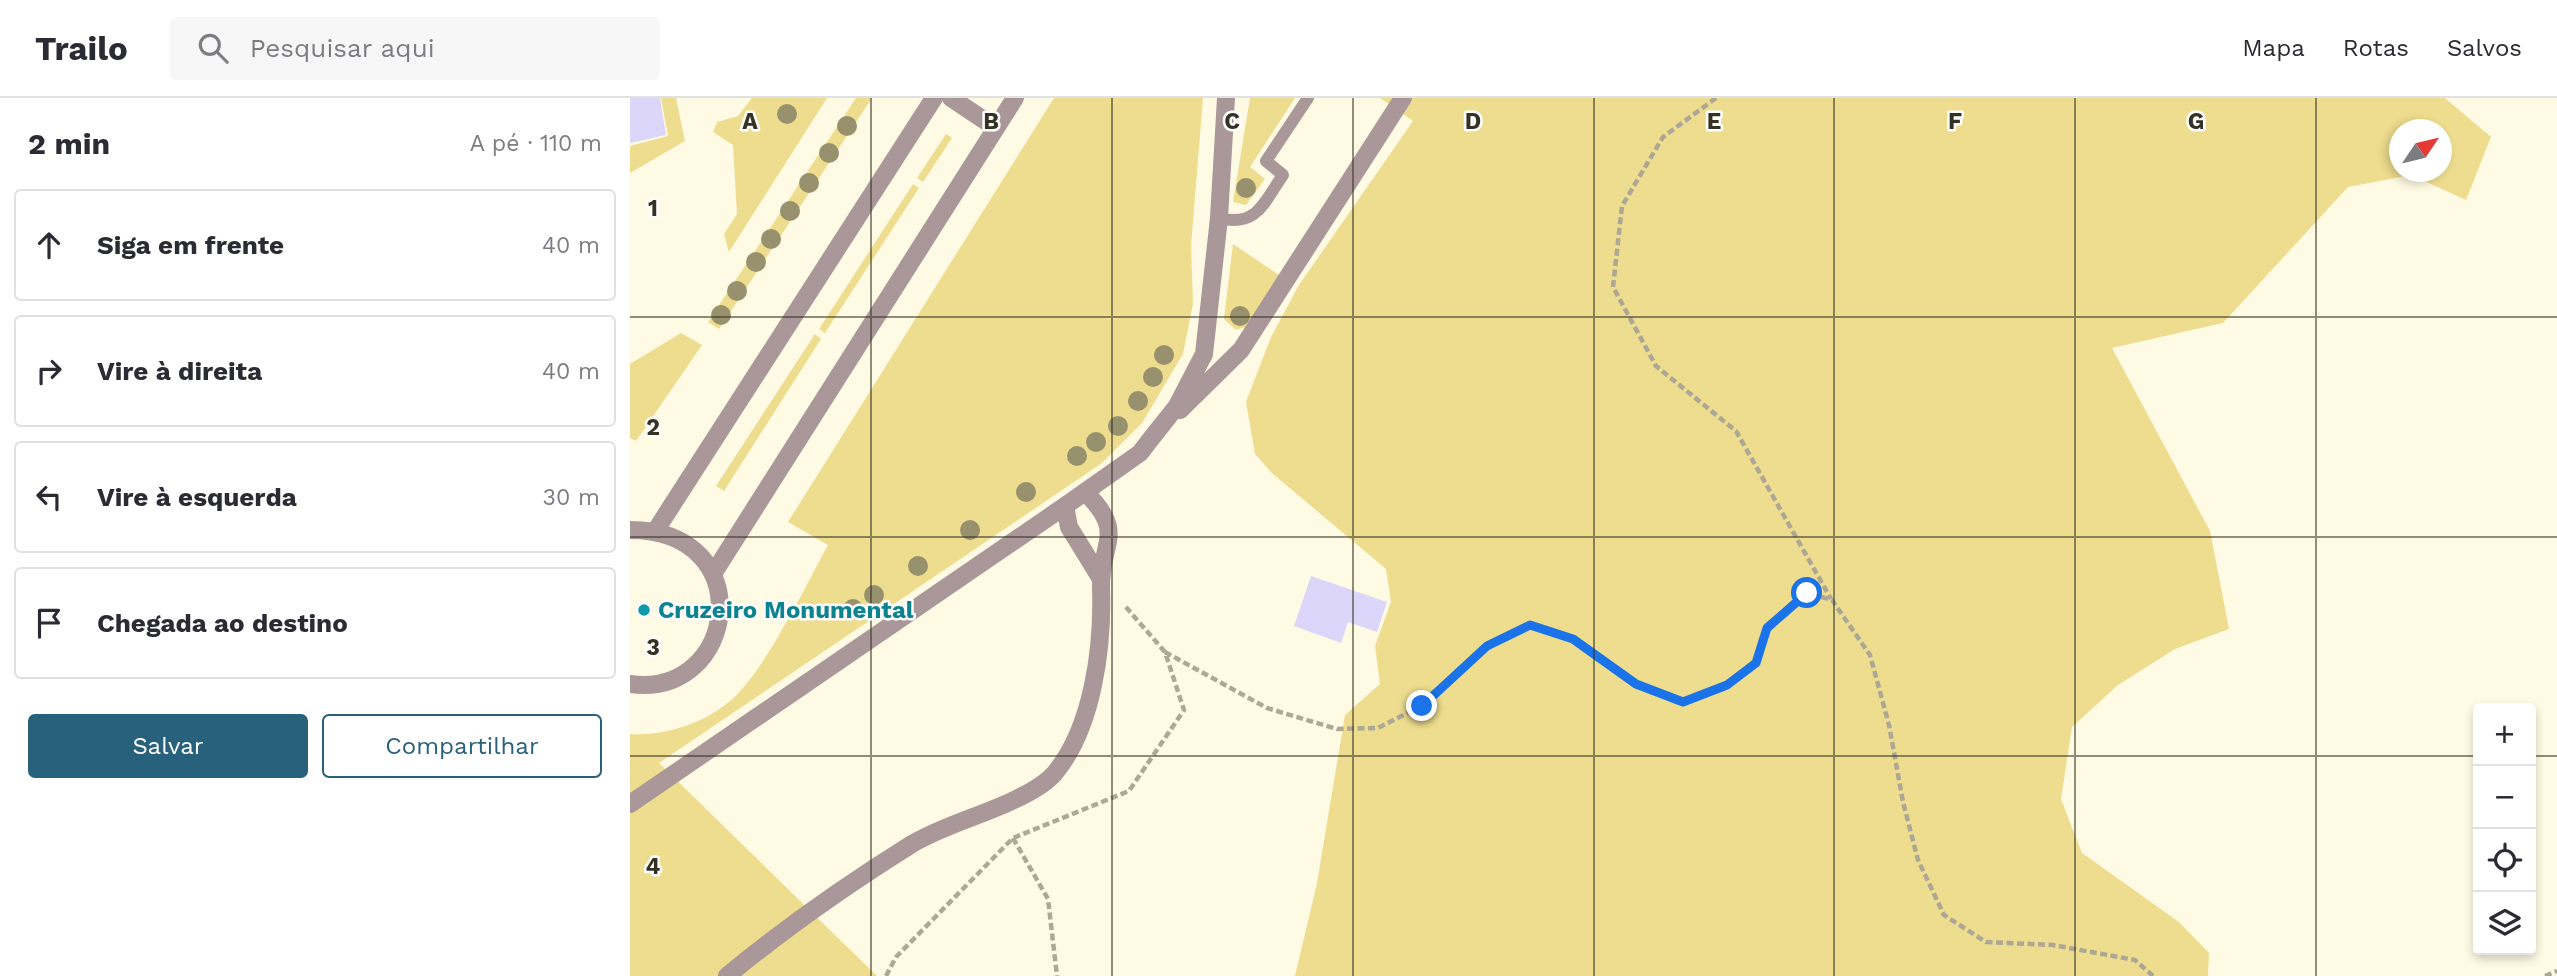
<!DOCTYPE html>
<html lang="pt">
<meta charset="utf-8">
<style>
body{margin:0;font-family:"Work Sans",sans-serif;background:#f7f7f7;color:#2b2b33}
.controls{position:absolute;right:21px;bottom:21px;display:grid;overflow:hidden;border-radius:7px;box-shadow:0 4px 10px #0003}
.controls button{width:63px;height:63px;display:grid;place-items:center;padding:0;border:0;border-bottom:2px solid #e1e1e2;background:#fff;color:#2b2b33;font:35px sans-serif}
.compass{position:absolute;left:1759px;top:21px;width:63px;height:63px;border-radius:50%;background:#fff;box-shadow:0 4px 10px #0003;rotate:55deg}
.stop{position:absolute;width:21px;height:21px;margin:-16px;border:5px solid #1a73e8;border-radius:50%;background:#fff}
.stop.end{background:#1a73e8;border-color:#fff;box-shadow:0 2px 7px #0008}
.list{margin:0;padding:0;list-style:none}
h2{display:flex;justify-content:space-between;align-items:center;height:91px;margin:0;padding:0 28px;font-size:30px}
h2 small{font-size:23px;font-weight:400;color:#7c7c81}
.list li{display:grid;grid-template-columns:46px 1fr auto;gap:21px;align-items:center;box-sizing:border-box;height:112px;margin:0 14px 14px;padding:0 14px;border:2px solid #e1e1e2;border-radius:7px}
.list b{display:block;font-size:26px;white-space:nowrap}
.list em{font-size:23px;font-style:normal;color:#7c7c81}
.actions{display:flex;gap:14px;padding:21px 28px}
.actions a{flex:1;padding:16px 0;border:2px solid #28617b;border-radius:7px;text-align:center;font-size:24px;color:#28617b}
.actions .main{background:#28617b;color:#fff}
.icon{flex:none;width:38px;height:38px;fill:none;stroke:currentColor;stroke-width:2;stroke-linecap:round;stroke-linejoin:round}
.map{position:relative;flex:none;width:1927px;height:878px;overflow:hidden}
header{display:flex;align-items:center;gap:42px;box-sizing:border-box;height:98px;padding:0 35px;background:#fff;border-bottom:2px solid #e1e1e2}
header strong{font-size:33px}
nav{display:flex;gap:38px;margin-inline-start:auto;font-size:24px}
.search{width:490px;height:63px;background:#f7f7f7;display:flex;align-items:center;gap:18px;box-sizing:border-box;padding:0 24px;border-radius:7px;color:#7c7c81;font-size:26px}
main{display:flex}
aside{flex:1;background:#fff}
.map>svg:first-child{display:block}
</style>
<header>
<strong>Trailo</strong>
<div class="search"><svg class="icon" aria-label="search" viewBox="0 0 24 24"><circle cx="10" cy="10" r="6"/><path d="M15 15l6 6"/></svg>Pesquisar aqui</div>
<nav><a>Mapa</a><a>Rotas</a><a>Salvos</a></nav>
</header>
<main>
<aside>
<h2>2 min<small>A pé · 110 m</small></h2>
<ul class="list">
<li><svg class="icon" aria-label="ahead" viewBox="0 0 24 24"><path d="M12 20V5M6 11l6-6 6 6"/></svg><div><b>Siga em frente</b></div><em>40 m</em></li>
<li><svg class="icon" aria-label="right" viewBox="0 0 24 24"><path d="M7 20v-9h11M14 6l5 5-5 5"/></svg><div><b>Vire à direita</b></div><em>40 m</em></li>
<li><svg class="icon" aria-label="left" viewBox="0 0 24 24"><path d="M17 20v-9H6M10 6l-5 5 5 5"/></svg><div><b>Vire à esquerda</b></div><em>30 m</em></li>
<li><svg class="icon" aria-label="arrive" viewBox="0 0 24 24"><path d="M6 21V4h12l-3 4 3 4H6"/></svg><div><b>Chegada ao destino</b></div></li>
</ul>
<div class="actions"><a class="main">Salvar</a><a>Compartilhar</a></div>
</aside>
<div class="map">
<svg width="1927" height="878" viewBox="0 0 1927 878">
<rect width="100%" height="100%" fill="#fefae3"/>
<path fill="#eedd8e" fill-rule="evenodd" d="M 31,0 L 46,0 L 55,43 L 0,75 L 0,48 L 38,38 Z
M 122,0 L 197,0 L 99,154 L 94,136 L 107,116 L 103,47 L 83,34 L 87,24 L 108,18 Z
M 226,0 L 242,0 L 89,231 L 78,224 Z
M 424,0 L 573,0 L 561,148 L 563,206 L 553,256 L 512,325 L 472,365 L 29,665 L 247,878 L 0,878 L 0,636 C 36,638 72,626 100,603 C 134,575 176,487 198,447 L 158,424 Z
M 620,0 L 665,0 L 620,69 L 635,81 L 616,107 L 603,104 Z
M 750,0 L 1815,0 L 1861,39 L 1836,102 L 1781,77 L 1718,89 L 1593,225 L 1482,250 L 1580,433 L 1599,531 L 1545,551 L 1488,587 L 1442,629 L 1431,701 L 1452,755 L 1549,824 L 1579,855 L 1578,878 L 665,878 L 687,785 L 715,617 L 750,586 L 745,548 L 761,504 L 756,471 L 643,376 L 625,356 L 616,304 L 641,239 L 669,187 L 783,23 ZM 1770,32 L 1812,32 L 1812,74 L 1770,74 Z
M 316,36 L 322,40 L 293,84 L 287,80 Z
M 283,86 L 289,90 L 195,235 L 189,231 Z
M 603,146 L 649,177 L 619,228 L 606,232 L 594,221 Z
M 51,235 L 72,247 L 6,343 L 0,340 L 0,266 Z
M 185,236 L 191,241 L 94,393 L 86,388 Z"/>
<path fill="#dcd6fb" d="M 0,0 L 30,0 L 36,37 L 0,45 Z
M 681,478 L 757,504 L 747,534 L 718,524 L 711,545 L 664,528 Z"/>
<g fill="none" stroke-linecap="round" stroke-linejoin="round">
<path stroke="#aca895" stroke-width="4.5" stroke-dasharray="7 3.5" stroke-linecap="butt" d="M 1086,0 L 1033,39 L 992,108 L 983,189 L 1026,268 L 1106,333 L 1201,501
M 535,554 L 637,610 L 707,631 L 748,630 L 791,608 L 857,548 L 900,527 L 943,541 L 1006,586 L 1053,604 L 1097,587 L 1126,565 L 1137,530 L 1177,495 L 1202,502 L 1240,557 L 1259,627 L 1273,704 L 1288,762 L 1314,817 L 1356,844 L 1423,847 L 1505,862 L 1523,878
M 383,740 L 418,801 L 427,878
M 256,878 L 266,859 L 383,740 L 499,693 L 554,612 L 535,554 L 495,508
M 1915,878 L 1927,873"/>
<path stroke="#aa9799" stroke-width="12" d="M 589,120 C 627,130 634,104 653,77 L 636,63 L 678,0"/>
<path stroke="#aa9799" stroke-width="18" d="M 321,0 L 366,30
M 550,312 L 611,252 L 773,0
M 0,432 C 131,432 108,601 0,586
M 26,432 L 304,0
M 83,476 L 385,0
M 0,706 L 435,408 L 510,355 L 520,342 L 547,308 L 574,256 L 589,120 L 596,0"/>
<path stroke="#aa9799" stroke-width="18" d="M 435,408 L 439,429 L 471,481
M 97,878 C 155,830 218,786 282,746 C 314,727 351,718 384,702 C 397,696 415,686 424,676 C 463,630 473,549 471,490 C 470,444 497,435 455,394"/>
</g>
<g fill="#98916e">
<circle cx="157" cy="16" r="10"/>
<circle cx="217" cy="28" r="10"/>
<circle cx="199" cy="55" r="10"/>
<circle cx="179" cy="85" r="10"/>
<circle cx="616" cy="90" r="10"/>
<circle cx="160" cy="113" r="10"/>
<circle cx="141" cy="141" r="10"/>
<circle cx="126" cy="164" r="10"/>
<circle cx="107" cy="193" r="10"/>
<circle cx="91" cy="217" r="10"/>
<circle cx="610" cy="218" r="10"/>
<circle cx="534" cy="257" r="10"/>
<circle cx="523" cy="279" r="10"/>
<circle cx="508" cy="303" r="10"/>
<circle cx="488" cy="328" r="10"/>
<circle cx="466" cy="344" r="10"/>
<circle cx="447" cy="358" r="10"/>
<circle cx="396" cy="394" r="10"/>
<circle cx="340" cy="432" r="10"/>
<circle cx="288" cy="468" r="10"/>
<circle cx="244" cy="497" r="10"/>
<circle cx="223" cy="511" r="10"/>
</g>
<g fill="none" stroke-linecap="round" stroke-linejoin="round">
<path stroke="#1a73e8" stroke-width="9" d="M 792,608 L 857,548 L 900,527 L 943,541 L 1006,586 L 1053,604 L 1097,587 L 1126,565 L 1137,530 L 1177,495"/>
</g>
<path fill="none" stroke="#353224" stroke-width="2" stroke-opacity="0.55" d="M 241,0 L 241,878M 482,0 L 482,878M 723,0 L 723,878M 964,0 L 964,878M 1204,0 L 1204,878M 1445,0 L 1445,878M 1686,0 L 1686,878M 0,219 L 1927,219M 0,439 L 1927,439M 0,658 L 1848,658M 1901,658 L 1927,658"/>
<circle fill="#0f9aa8" stroke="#fff" stroke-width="2.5" cx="14" cy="512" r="7"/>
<g text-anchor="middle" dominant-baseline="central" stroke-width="5" stroke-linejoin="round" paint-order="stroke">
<g font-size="24" font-weight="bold" fill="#0d838f" stroke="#fff" text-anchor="start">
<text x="28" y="512">Cruzeiro Monumental</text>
</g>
</g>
<g font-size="23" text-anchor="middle" font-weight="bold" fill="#353224" stroke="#fff" stroke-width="5" stroke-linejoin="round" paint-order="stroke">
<text x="120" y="31">A</text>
<text x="361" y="31">B</text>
<text x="602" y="31">C</text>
<text x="843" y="31">D</text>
<text x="1084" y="31">E</text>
<text x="1325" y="31">F</text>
<text x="1566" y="31">G</text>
<text x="23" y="118">1</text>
<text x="23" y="337">2</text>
<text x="23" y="557">3</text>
<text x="23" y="776">4</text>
</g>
</svg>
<div class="controls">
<button>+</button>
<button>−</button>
<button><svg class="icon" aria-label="locate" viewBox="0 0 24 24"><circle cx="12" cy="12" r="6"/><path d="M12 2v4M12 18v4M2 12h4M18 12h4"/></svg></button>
<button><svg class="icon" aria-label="layers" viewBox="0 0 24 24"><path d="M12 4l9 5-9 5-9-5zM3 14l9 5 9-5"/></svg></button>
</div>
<svg class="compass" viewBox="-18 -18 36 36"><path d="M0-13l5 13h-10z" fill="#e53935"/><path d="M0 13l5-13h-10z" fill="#7c7c81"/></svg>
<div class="stop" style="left:1177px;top:495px"></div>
<div class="stop end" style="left:792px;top:608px"></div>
</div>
</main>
